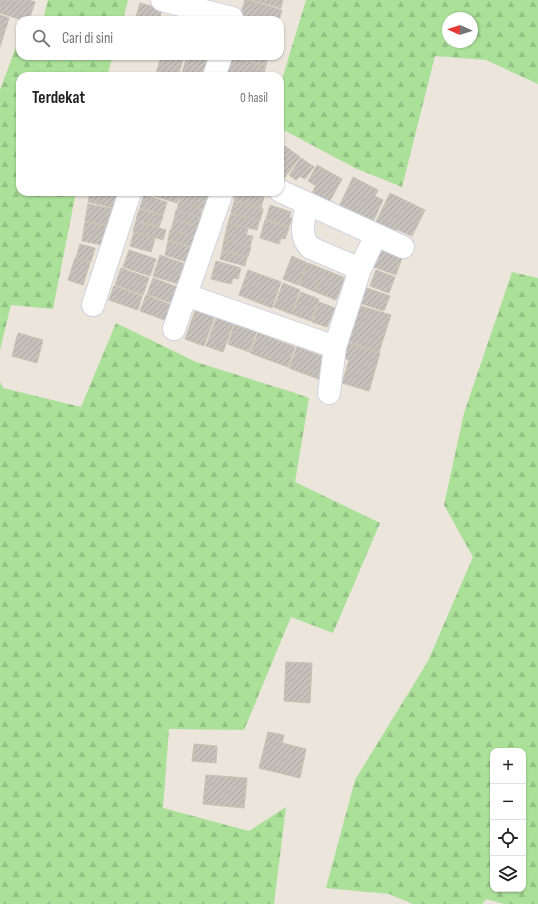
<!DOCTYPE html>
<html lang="id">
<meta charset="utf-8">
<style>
body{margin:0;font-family:"Sofia Sans Condensed",sans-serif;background:#f6f6f6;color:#222}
.controls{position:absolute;right:12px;bottom:12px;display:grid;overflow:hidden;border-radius:8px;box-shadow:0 1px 3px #0004}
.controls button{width:36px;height:36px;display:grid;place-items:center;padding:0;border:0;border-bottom:1px solid #e0e0e0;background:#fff;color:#222;font:20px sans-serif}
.compass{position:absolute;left:442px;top:12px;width:36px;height:36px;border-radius:50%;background:#fff;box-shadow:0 1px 3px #0004;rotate:273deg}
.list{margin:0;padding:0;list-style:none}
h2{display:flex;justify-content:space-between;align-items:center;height:52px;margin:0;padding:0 16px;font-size:17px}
h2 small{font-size:13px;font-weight:400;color:#767676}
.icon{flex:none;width:22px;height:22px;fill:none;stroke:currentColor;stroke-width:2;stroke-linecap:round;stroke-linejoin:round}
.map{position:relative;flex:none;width:538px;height:904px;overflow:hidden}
.search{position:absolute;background:#fff;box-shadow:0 1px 3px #0004;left:16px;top:16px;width:268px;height:44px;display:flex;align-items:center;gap:10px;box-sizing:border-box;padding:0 14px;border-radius:12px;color:#767676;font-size:15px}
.panel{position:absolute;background:#fff;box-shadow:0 1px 3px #0004;left:16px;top:72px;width:268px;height:124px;border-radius:12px}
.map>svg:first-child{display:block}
</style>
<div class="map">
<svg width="538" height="904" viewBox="0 0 538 904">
<defs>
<pattern id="forest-firs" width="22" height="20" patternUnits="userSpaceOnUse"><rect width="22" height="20" fill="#abe099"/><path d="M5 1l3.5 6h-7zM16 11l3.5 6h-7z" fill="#93c084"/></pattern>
<pattern id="building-hatch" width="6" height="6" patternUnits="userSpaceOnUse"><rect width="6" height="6" fill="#c6c2bb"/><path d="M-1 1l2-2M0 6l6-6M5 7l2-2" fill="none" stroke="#aaa7a1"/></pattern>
</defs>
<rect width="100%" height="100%" fill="#ebe5db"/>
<path fill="url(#forest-firs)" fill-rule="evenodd" d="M 48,0 L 128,0 L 123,20 L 43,20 Z
M 306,0 L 538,0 L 538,84 L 486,60 L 435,56 L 402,187 L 355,168 L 280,128 L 280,86 ZM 448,18 L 472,18 L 472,42 L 448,42 Z
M 20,36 L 20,56 L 113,56 L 107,76 L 20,76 L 20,192 L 76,192 L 53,309 L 11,305 L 0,350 L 0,90 Z
M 512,272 L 538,278 L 538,904 L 504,904 L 486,899 L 482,904 L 413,904 L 389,894 L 326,888 L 355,780 L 428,661 L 473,557 L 444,505 L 464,413 ZM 493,751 L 523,751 L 523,889 L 493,889 Z
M 116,323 L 196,362 L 292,392 L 309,398 L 295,482 L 380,523 L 333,633 L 291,617 L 244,730 L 169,729 L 163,808 L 249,831 L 286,807 L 274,904 L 0,904 L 0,381 L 3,388 L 81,407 Z"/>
<path fill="url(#building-hatch)" stroke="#c6c1b5" d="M 0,0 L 29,0 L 35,2 L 29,20 L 22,20 L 0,13 Z
M 245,0 L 248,0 L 282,10 L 279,20 L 254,20 L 240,16 Z
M 252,0 L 283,0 L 281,8 Z
M 140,3 L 162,9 L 159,20 L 135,20 Z
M 0,15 L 9,18 L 0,47 Z
M 161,56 L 184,56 L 178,76 L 162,76 L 156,74 Z
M 187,56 L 203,56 L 215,60 L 210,76 L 181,76 Z
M 233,56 L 268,56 L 266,65 Z
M 231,57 L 266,66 L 263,76 L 226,76 Z
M 285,146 L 300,157 L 282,181 L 280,180 L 280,153 Z
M 301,158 L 314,167 L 305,179 L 300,176 L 296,180 L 289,175 Z
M 317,165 L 342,179 L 327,206 L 310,196 L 316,186 L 308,181 Z
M 353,177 L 378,190 L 375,196 L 383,200 L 371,226 L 338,209 Z
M 90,192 L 127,192 L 115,208 L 88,202 Z
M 145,192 L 180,192 L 177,203 L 145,193 Z
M 181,192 L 206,199 L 203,209 L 179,202 Z
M 183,192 L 214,192 L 215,202 Z
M 236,192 L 259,192 L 259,196 L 264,197 L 261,208 L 234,201 Z
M 390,193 L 425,210 L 412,236 L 396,229 L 393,235 L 374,226 Z
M 144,195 L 167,202 L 163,215 L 140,208 Z
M 179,202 L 202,209 L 200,217 L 177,210 Z
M 234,202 L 263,209 L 260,221 L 231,213 Z
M 88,204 L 114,209 L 111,226 L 85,221 Z
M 270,205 L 291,212 L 289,217 L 292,218 L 289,227 L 266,219 Z
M 139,209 L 163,216 L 159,227 L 136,220 Z
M 176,210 L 202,218 L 200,227 L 174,219 Z
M 231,214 L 259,221 L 257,230 L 228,223 Z
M 174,220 L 199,227 L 196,237 L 171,230 Z
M 265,220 L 289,228 L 285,239 L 281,238 L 279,244 L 260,238 Z
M 136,221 L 166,230 L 163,240 L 133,231 Z
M 85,222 L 112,227 L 108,246 L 82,241 Z
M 228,223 L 248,229 L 246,235 L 253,236 L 250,246 L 224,240 Z
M 170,230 L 194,237 L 192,247 L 168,240 Z
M 134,232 L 155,238 L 151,252 L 130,246 Z
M 224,240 L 251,247 L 248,257 L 222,250 Z
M 168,241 L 191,248 L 187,262 L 165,255 Z
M 80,244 L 95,248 L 91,262 L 76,258 Z
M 382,247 L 403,255 L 396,275 L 374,267 Z
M 129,250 L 156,259 L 150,276 L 123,267 Z
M 222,251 L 247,257 L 245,266 L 220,259 Z
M 160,255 L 185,264 L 178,284 L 153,276 Z
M 292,256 L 307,263 L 298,285 L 283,279 Z
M 75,258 L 90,263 L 83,285 L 68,280 Z
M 216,261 L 241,268 L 238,279 L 233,278 L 231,284 L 211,279 Z
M 308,263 L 325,270 L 316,292 L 299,285 Z
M 121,268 L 149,278 L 143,295 L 115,285 Z
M 248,270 L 281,282 L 272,308 L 239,295 Z
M 326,270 L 345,278 L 336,300 L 316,292 Z
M 376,270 L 395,277 L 389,293 L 370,286 Z
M 153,278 L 180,288 L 174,304 L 147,294 Z
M 283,283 L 300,290 L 291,314 L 274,307 Z
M 114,286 L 142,296 L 138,310 L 109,300 Z
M 361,286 L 390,296 L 384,311 L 356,302 Z
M 301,292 L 319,299 L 311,321 L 292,314 Z
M 146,295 L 179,308 L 173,323 L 140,311 Z
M 319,302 L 335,308 L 327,327 L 312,322 Z
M 198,303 L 217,310 L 204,346 L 185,339 Z
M 354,304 L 391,315 L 379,352 L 343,340 Z
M 219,310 L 236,317 L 223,352 L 206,346 Z
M 235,323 L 257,331 L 249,352 L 228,344 Z
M 18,333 L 43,340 L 37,363 L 12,356 Z
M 258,333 L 295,347 L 288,367 L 250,353 Z
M 345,342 L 380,353 L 369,391 L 342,383 L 349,360 L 341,357 Z
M 297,347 L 329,359 L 321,380 L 289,368 Z
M 286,662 L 312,663 L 310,703 L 284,701 Z
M 268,732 L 284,735 L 282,743 L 306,749 L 300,778 L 259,768 Z
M 194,744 L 217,746 L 216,763 L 192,761 Z
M 206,775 L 247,778 L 244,808 L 203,804 Z"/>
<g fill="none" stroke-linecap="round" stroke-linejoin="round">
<defs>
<path id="minor" d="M 162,0 L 232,18
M 214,76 L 221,56
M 280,191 L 403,247
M 307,204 C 304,219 298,237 311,248 L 360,269
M 186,295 L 335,347
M 93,305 L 130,192
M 174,329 L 222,192
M 329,393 L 335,347 L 360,269 L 376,235"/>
</defs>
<use href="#minor" stroke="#d0d2e2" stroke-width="24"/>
<use href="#minor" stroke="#fff" stroke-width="22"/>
</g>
</svg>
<div class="controls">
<button>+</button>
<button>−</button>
<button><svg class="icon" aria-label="locate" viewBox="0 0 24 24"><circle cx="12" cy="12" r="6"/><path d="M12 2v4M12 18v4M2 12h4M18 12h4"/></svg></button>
<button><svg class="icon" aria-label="layers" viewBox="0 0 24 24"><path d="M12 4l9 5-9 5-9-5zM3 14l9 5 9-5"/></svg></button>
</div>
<svg class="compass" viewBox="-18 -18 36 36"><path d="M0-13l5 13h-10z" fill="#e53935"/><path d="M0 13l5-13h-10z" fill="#767676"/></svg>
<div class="search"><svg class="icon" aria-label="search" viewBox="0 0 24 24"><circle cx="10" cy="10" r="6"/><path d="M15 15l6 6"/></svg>Cari di sini</div>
<section class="panel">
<h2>Terdekat<small>0 hasil</small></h2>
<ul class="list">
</ul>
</section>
</div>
